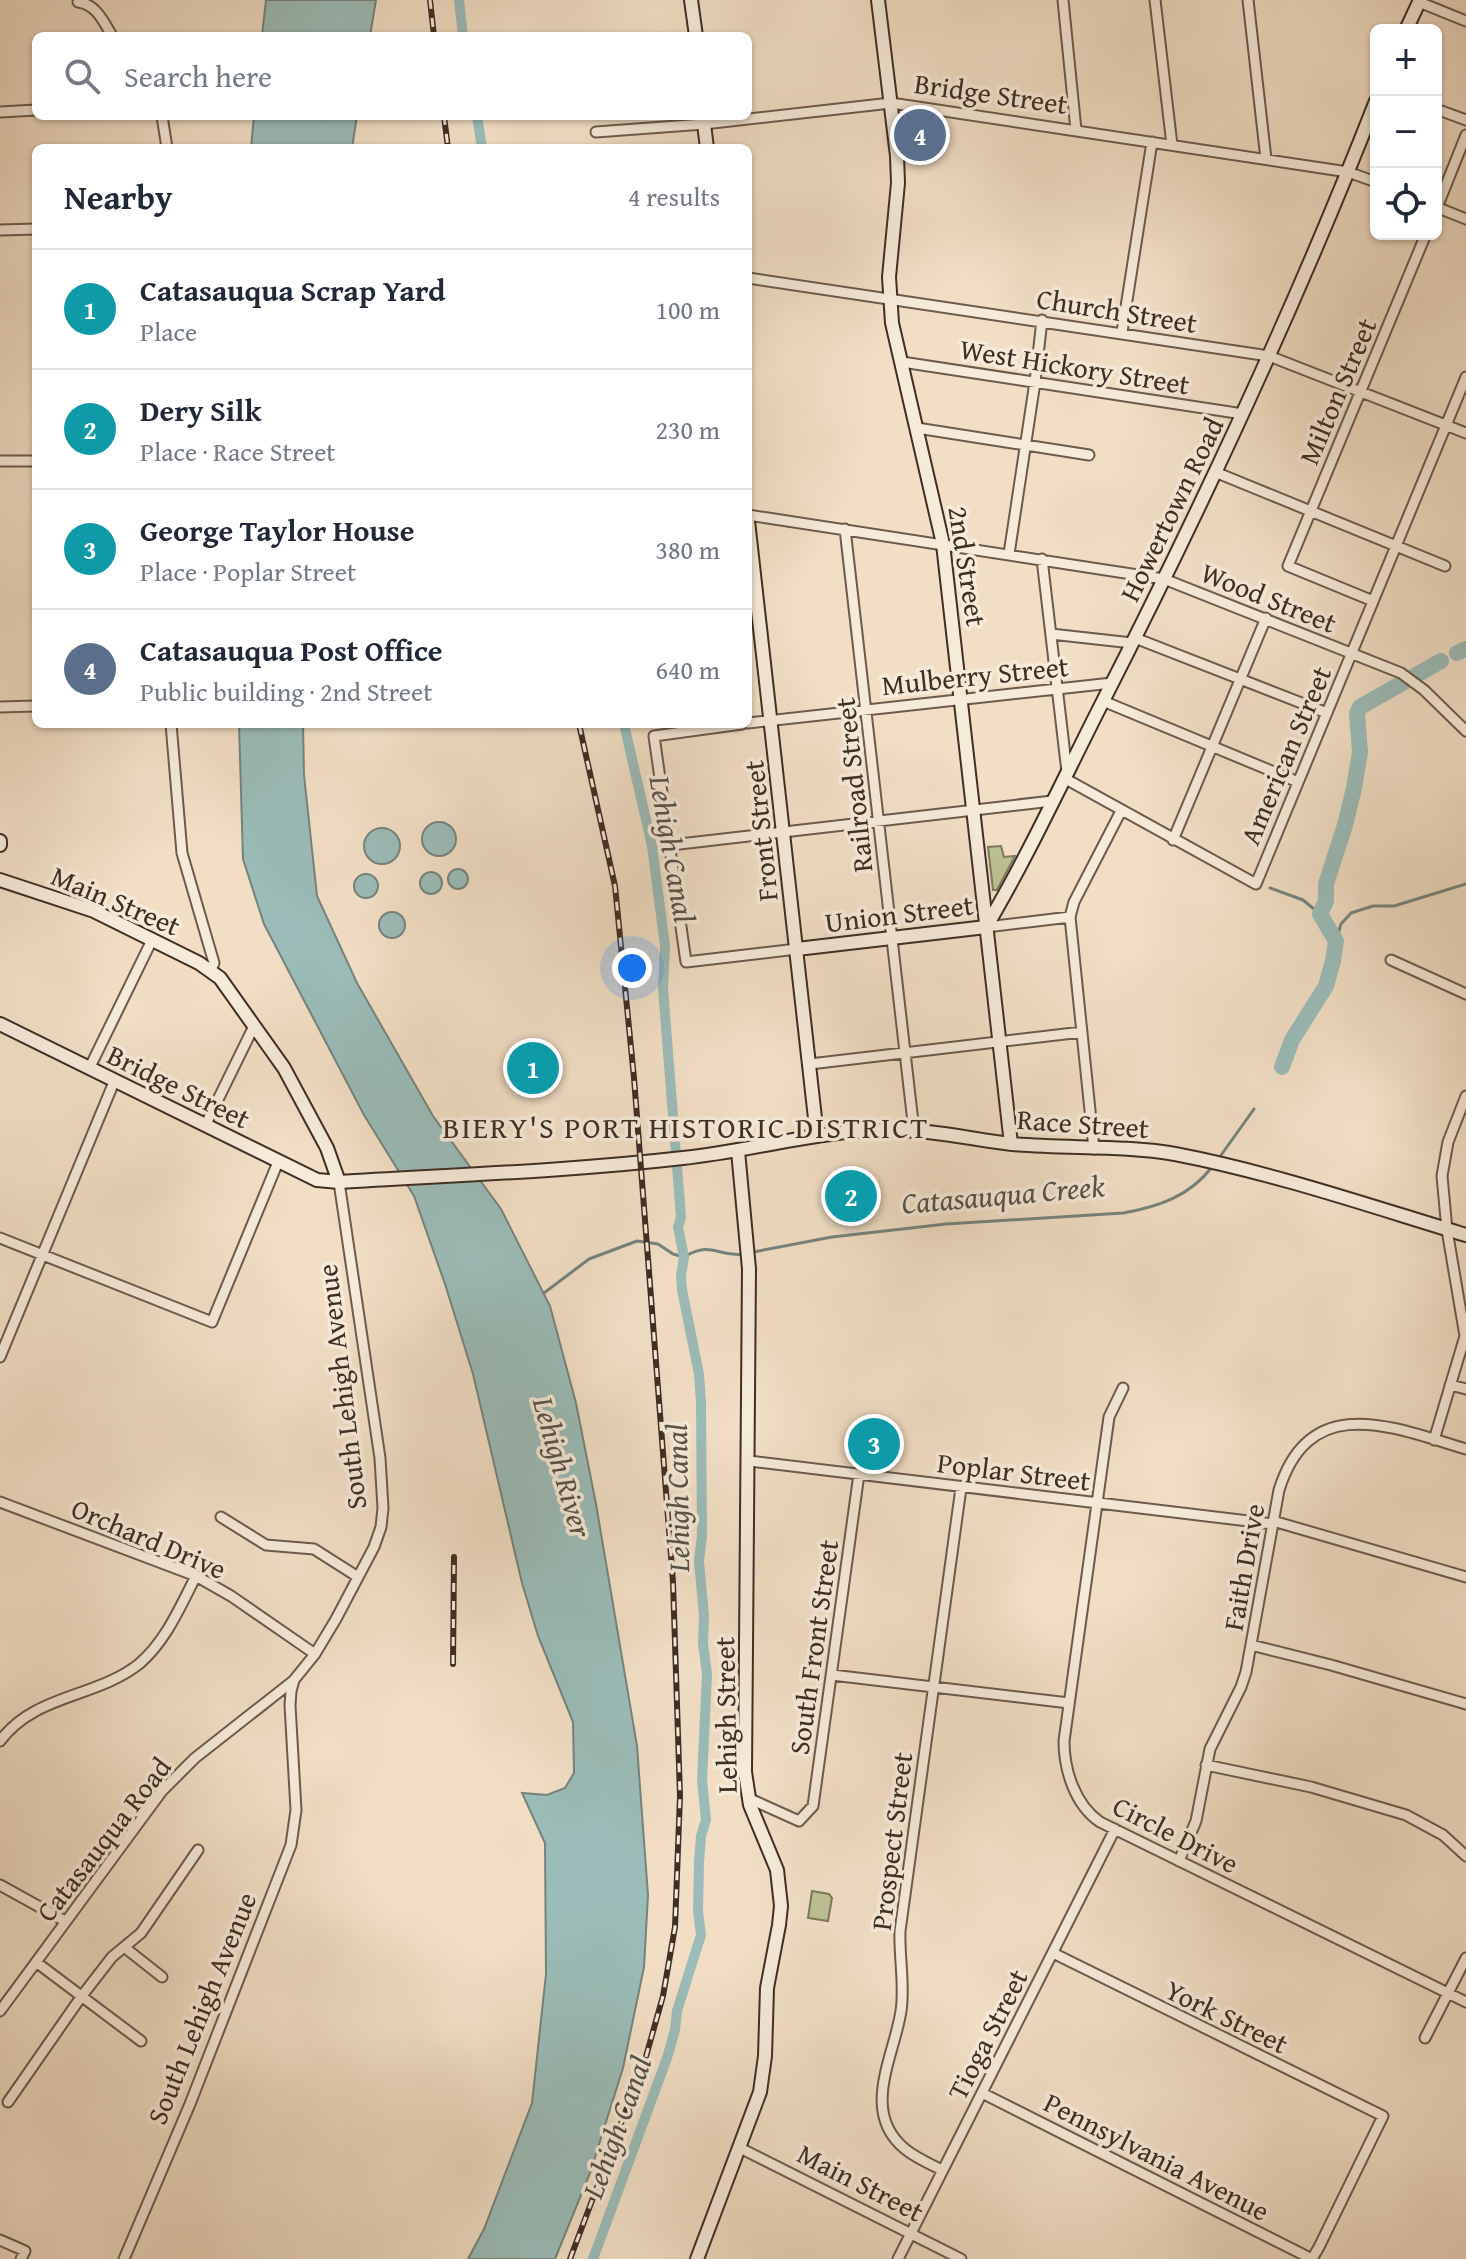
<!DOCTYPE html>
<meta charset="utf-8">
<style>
body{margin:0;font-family:"Gentium Book Plus",serif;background:#f6f6f7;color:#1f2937}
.controls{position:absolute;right:24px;top:24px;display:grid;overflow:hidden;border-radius:12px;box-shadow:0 2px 6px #0004}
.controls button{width:72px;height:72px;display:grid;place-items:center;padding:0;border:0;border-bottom:2px solid #e0e1e3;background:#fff;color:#1f2937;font:40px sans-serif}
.you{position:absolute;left:632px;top:968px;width:28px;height:28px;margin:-20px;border:6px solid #fff;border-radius:50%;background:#1a73e8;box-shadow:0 0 0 12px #1a73e833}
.badge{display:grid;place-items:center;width:52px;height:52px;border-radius:50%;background:#0b8043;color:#fff;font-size:26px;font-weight:700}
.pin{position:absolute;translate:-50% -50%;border:4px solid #fff;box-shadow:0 2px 8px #0006}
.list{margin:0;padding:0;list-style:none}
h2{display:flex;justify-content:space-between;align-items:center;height:104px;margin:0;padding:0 32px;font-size:34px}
h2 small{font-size:26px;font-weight:400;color:#747a83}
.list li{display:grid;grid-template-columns:52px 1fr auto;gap:24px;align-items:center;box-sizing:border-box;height:120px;padding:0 32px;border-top:2px solid #e0e1e3}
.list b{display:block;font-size:30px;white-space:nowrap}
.list p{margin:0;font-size:26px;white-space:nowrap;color:#747a83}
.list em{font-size:26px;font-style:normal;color:#747a83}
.icon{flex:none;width:44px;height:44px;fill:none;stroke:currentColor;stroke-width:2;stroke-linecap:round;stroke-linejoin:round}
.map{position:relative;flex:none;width:1466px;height:2259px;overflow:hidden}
.search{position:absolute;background:#fff;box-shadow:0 2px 6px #0004;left:32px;top:32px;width:720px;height:88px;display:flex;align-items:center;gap:20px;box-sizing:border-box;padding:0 28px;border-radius:12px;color:#747a83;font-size:30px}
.panel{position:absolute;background:#fff;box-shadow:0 2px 6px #0004;left:32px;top:144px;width:720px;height:584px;border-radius:12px}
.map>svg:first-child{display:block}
</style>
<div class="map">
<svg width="1466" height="2259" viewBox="0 0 1466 2259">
<rect width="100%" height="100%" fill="#f1dec5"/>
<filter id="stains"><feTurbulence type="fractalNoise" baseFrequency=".0025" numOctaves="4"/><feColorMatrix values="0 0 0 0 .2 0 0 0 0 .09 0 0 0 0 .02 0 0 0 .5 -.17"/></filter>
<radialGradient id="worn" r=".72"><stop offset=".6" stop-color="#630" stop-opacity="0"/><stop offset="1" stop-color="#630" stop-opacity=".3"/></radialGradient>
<path fill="#bbc194" stroke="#7d785c" stroke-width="2" d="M 1001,846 L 1004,857 L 1015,856 L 997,890 L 993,890 L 988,847 Z
M 812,1891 L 829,1894 L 832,1898 L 828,1921 L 808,1918 Z"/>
<path fill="#9bbcb8" stroke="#76837d" stroke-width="2" d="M 266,0 L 376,0 L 370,36 L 262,36 Z
M 254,116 L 357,116 L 352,148 L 251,148 Z
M 239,724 L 303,724 L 304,775 L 317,896 L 357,983 L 433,1116 L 501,1209 L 550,1306 L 576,1403 L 596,1504 L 637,1746 L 648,1895 L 644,1967 L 623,2068 L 590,2173 L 555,2259 L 468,2259 L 484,2229 L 532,2103 L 546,1974 L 545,1843 L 522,1793 L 547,1795 L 565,1788 L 574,1773 L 573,1722 L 538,1636 L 522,1583 L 473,1374 L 445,1284 L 414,1196 L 364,1115 L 264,924 L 243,859 Z
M422 839a17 17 0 1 1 34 0a17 17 0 1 1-34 0Z
M364 846a18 18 0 1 1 36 0a18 18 0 1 1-36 0Z
M448 879a10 10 0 1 1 20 0a10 10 0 1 1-20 0Z
M420 883a11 11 0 1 1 22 0a11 11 0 1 1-22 0Z
M354 886a12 12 0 1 1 24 0a12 12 0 1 1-24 0Z
M379 925a13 13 0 1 1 26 0a13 13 0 1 1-26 0Z"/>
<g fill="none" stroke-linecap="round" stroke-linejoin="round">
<path stroke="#76837d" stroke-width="3" d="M 1270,888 L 1303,900 L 1320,914
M 1336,941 L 1341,924 L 1351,913 L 1373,906 L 1394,906 L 1466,884
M 1219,1158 L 1254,1109
M 753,1252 L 832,1237 L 946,1224 L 1123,1213 C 1158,1207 1190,1196 1212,1167
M 544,1293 L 589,1259 L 637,1241 L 658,1244 L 673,1254 L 684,1257 C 713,1240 717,1258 745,1254"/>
<path stroke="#9bbcb8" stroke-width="10" d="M 459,0 L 463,36
M 477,116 L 482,148
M 593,2259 L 667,2058 L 675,2030 L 677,2011 L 701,1935 L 698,1911 L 699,1862 L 701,1836 L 706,1820 L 702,1780 L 707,1674 L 703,1643 L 704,1616 L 699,1561 L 702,1536 L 701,1403 L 699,1374 L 682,1290 L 681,1276 L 684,1257 L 678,1227 L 681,1217 L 663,989 L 665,946 L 652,846 L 624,724"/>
<path stroke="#9bbcb8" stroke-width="16" d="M 1457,653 L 1466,649
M 1282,1067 L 1292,1040 L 1326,986 L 1333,961 L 1336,941 L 1320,914 L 1326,901 L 1326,884 L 1345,825 L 1354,788 L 1360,752 L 1357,714 L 1360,707 L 1441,661"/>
<defs>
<path id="street" d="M 1063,0 L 1076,130
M 1155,0 L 1172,145
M 1248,0 L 1266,159
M 78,2 C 96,4 104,22 112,36
M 1419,2 L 1466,21
M 1436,109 L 1466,120
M 0,112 L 36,110
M 162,116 L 167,148
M 596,132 L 704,124 L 891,103 L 1348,172 L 1376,182
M 1436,207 L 1466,219
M 1436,210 L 1466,135
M 0,230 L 36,229
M 748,278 L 1269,356 L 1466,433
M 1122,332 L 1152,142
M 902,362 L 1243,414
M 917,428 L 1089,455
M 0,461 L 36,461
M 1215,472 L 1445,566
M 748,515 L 1164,579 L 1401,673 L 1424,690 L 1466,731
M 845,529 L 914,1131
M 1009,554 L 1035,382 L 1042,320
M 1042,559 L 1067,772
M 1373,601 L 1288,566 L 1426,234
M 1051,634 L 1132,643
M 1135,638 L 1327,713
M 1103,701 L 1298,782
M 0,707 L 36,706
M 748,723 L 1112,683
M 171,724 L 182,853 L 214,963 L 211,970
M 742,724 L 654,736 L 686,962 L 797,949
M 1064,778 L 1256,884 L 1466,377
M 1173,840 L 1266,618
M 671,845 L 1052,801
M 986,927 L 1070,917
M 1391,960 L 1466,994
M 810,1064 L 1082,1032
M 89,1069 L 152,940
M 205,1126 L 254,1026
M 1094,1149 L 1070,917 L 1074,902 L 1121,811
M 0,1238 L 212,1322 L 278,1162
M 0,1357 L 114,1082
M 1450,1385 L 1466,1389
M 1123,1388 L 1109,1417 L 1064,1741 C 1064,1770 1075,1805 1100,1822 L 1466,2002
M 1434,1440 L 1465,1336 L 1447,1230 L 1442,1176 L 1448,1142 L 1466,1096
M 749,1461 L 1273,1524
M 0,1502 L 196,1576 L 231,1596 L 315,1654
M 221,1517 L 266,1545 L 314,1549 L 358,1577
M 1273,1521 L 1466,1577
M 1251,1645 L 1331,1665 L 1466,1704
M 832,1675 L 1069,1703
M 0,1741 C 35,1694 96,1698 139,1664 C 166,1641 180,1607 196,1576
M 1206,1765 L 1311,1787 L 1406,1815 L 1443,1835 L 1466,1856
M 748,1798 L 799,1821 L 813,1806 L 859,1474
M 1179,1861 L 1196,1821 L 1210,1749 L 1241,1687 L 1246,1672 L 1279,1490 C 1310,1390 1395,1428 1466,1449
M 0,1885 L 65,1921
M 124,1947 L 162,1977
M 36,1962 L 141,2041
M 0,2011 L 162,1791 L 195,1758 L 293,1681
M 1425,2038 L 1466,1958
M 982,2093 L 1312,2259 L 1319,2247 L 1383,2116 L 1053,1953
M 8,2102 L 81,1997 L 112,1957 L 141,1933 L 198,1850
M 740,2148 L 961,2259
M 942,2170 C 930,2164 916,2158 905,2149 C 860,2112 894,2057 901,2011 C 905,1985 899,1958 900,1931 L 961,1488
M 0,2240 L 25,2251 L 21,2259
M 124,2259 L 190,2104 L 291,1845 L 296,1810 L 290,1705 L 291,1691 L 294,1680 L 315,1654 L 336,1619 L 374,1547 L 381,1527 L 383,1508 L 380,1458 L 339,1182
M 898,2259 L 1115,1829"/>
<path id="secondary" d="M 691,0 L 696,36
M 878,0 L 897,156 L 898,183 L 889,277 L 892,323 L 943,544 L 1011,1144
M 1406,30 L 1420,0
M 703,116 L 707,148
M 748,521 L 817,1136
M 0,841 L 0,845
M 0,880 L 94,911 L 199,963 L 220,978 L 284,1068 L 327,1148 L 339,1182
M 797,949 L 986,927 C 1028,856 1063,780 1100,707 C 1201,509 1295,308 1376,101
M 0,1024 L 317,1180 L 339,1182 C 453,1175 569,1171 683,1158 C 751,1151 818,1130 886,1130 C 929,1129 970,1139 1012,1144 C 1066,1149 1122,1145 1175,1154 C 1274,1173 1370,1206 1466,1235
M 697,2259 L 760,2092 L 765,2056 L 767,1988 L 779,1925 L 781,1906 L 777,1870 L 750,1805 L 745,1772 L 749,1269 L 738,1151"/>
</defs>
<use href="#street" stroke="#6c5a4c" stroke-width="13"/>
<use href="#secondary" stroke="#3f2e24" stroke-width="16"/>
<use href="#street" stroke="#f6ead9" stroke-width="9"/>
<use href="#secondary" stroke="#f6ead9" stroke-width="12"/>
<defs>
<path id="rail" d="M 430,0 L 434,36
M 444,116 L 448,148
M 453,1664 L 454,1557
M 570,2259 L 645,2060 L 663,1996 L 675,1927 L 680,1796 L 673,1582 L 634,1078 L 615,886 L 579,724"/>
</defs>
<use href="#rail" stroke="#3f2e24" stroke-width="6"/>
<use href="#rail" stroke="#f6ead9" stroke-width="3" stroke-dasharray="9" stroke-linecap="butt"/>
</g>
<g text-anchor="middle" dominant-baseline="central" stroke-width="7" stroke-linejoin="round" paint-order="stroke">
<g font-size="28" fill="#3f2e24" stroke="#f6ead9">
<text transform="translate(991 93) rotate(8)">Bridge Street</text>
<text transform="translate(1117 310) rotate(9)">Church Street</text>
<text transform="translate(1075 366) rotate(9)">West Hickory Street</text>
<text transform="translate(1337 391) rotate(-67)">Milton Street</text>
<text transform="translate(1171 509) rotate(-64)">Howertown Road</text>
<text transform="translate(968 566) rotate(81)">2nd Street</text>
<text transform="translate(1269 597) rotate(22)">Wood Street</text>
<text transform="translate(975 675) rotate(-6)">Mulberry Street</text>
<text transform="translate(1285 755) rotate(-67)">American Street</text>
<text transform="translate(853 785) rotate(-96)">Railroad Street</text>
<text transform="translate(760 831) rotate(-96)">Front Street</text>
<text transform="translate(116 900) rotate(23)">Main Street</text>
<text transform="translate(899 913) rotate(-7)">Union Street</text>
<text transform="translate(179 1086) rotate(26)">Bridge Street</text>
<text transform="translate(1083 1123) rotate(4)">Race Street</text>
<text transform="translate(341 1387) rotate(-97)">South Lehigh Avenue</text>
<text transform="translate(1014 1471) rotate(7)">Poplar Street</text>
<text transform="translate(149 1538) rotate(23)">Orchard Drive</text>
<text transform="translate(1243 1567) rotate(-80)">Faith Drive</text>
<text transform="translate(813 1647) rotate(-82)">South Front Street</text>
<text transform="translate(725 1715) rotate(-91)">Lehigh Street</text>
<text transform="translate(1176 1834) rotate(27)">Circle Drive</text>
<text transform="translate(103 1839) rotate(-52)">Catasauqua Road</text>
<text transform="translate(891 1841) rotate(-83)">Prospect Street</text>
<text transform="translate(201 2008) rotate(-68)">South Lehigh Avenue</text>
<text transform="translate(1227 2016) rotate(26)">York Street</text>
<text transform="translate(987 2034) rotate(-63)">Tioga Street</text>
<text transform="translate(1157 2156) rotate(27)">Pennsylvania Avenue</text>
<text transform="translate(861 2182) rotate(27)">Main Street</text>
</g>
<g font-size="30" font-style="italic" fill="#565249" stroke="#f6ead9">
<text transform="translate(673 849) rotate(80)">Lehigh Canal</text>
<text transform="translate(1003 1194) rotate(-5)">Catasauqua Creek</text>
<text transform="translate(563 1467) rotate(74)">Lehigh River</text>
<text transform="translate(677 1498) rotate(-91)">Lehigh Canal</text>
<text transform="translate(616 2127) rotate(-70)">Lehigh Canal</text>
</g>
<g font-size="30" letter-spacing="2" fill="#3f2e24" stroke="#f6ead9">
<text x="686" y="1127">BIERY'S PORT HISTORIC DISTRICT</text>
</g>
</g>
<rect width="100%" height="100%" filter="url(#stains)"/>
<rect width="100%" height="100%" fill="url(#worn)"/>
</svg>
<div class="controls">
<button>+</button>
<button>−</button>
<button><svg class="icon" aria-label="locate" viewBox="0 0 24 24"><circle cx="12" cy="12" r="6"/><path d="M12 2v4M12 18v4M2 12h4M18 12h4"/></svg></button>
</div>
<div class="you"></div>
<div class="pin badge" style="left:533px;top:1068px;background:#0f9aa8">1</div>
<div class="pin badge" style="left:851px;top:1196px;background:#0f9aa8">2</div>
<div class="pin badge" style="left:874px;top:1444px;background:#0f9aa8">3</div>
<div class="pin badge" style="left:920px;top:135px;background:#5c6f8a">4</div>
<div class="search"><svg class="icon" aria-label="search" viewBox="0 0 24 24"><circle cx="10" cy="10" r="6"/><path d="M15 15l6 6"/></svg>Search here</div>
<section class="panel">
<h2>Nearby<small>4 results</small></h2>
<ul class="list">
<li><span class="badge" style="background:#0f9aa8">1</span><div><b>Catasauqua Scrap Yard</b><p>Place</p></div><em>100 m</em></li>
<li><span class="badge" style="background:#0f9aa8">2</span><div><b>Dery Silk</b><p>Place · Race Street</p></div><em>230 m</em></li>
<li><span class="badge" style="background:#0f9aa8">3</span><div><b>George Taylor House</b><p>Place · Poplar Street</p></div><em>380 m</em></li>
<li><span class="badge" style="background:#5c6f8a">4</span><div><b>Catasauqua Post Office</b><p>Public building · 2nd Street</p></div><em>640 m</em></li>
</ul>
</section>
</div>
